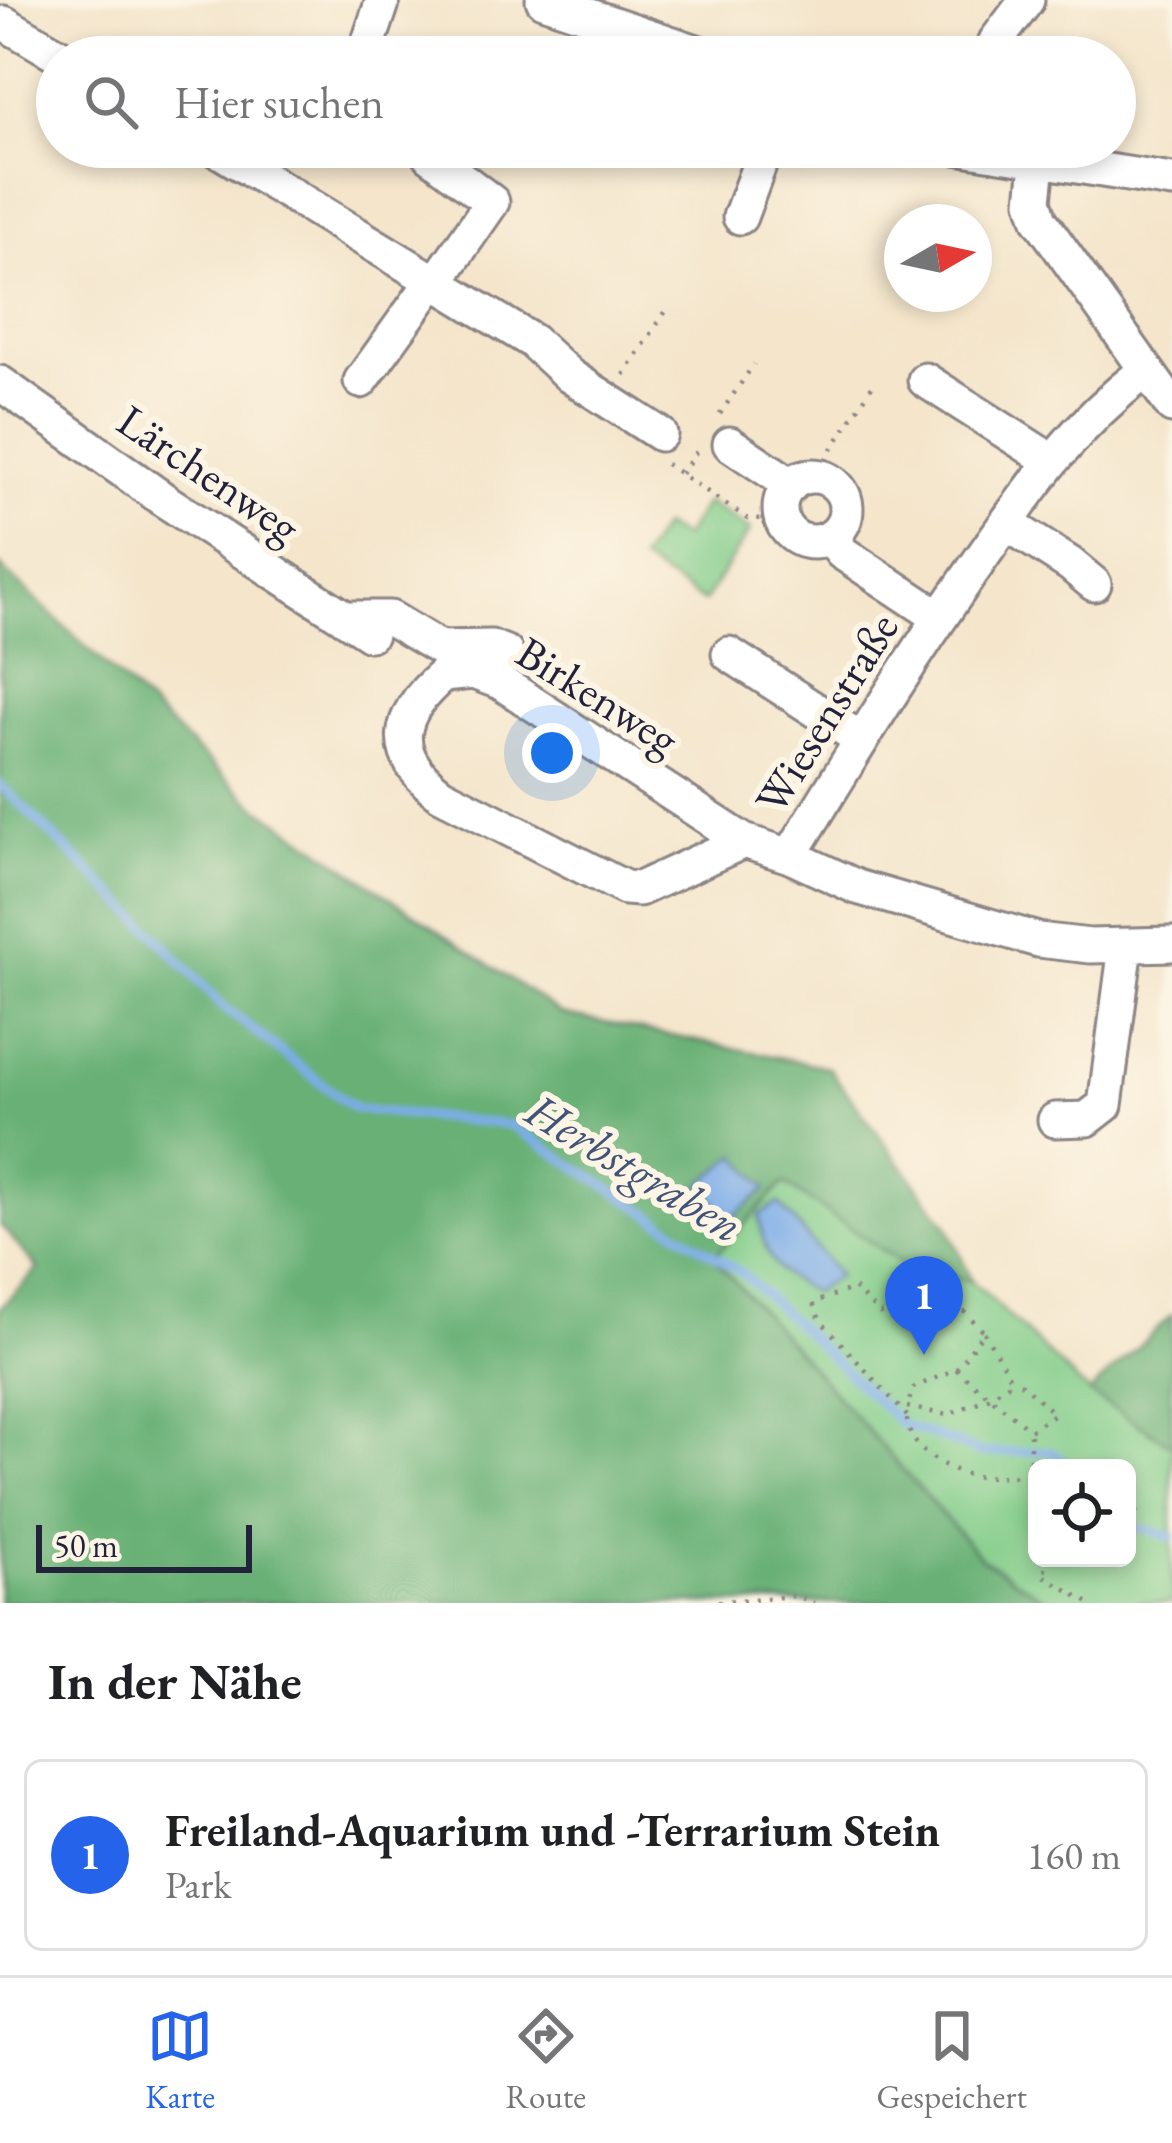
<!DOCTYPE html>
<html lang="de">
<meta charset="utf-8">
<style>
body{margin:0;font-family:"EB Garamond",serif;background:#f2f2f2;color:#202124}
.controls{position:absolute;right:36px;bottom:36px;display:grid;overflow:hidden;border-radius:18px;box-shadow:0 6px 18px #0003}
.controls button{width:108px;height:108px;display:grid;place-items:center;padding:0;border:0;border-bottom:3px solid #e0e0e0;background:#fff;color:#202124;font:60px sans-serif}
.compass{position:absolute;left:884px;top:204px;width:108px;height:108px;border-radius:50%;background:#fff;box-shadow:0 6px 18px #0003;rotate:81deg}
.scale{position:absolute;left:36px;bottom:30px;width:216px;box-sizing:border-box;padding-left:12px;border:6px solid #22223b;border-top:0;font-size:33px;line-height:42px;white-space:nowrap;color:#22223b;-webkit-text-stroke:9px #fcf5e5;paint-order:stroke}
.you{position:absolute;left:552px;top:753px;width:42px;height:42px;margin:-30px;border:9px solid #fff;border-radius:50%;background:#1a73e8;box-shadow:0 0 0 18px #1a73e833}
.badge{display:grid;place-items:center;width:78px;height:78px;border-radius:50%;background:#2563eb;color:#fff;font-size:39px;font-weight:700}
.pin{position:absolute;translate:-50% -99px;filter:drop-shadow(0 3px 6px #0008)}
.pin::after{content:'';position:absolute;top:63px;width:42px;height:36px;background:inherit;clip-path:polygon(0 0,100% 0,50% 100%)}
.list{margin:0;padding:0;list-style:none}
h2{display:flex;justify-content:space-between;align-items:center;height:156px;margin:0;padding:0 48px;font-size:51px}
h2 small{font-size:39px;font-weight:400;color:#757577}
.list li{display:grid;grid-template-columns:78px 1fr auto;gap:36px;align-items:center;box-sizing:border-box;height:192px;margin:0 24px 24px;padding:0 24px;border:3px solid #e0e0e0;border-radius:18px}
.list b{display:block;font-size:45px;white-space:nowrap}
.list p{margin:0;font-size:39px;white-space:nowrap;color:#757577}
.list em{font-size:39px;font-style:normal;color:#757577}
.icon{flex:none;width:66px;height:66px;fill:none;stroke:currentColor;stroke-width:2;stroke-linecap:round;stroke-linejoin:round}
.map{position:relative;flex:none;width:1172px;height:1603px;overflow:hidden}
.search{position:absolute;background:#fff;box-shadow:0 6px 18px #0003;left:36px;right:36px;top:36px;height:132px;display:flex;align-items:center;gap:30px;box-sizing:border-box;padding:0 42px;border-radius:66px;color:#757577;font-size:45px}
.sheet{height:372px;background:#fff}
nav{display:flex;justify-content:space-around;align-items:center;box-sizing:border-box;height:168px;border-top:3px solid #e0e0e0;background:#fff;font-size:33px;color:#757577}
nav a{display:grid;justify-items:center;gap:6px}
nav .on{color:#2563eb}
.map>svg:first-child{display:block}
</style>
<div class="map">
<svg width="1172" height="1603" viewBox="0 0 1172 1603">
<rect width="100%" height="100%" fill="#fcf5e5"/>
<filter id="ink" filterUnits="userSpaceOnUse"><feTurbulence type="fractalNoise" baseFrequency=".00833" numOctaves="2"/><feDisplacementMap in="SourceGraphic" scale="24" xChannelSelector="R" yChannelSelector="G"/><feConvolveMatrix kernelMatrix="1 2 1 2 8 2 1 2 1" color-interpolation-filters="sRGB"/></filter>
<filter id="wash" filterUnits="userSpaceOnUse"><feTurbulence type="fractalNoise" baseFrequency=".004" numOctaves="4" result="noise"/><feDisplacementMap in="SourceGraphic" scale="48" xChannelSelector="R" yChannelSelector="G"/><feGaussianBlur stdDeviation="2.7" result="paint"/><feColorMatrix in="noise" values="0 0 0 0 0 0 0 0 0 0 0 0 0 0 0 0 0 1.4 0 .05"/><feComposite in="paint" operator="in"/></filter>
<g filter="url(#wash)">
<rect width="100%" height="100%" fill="#f4e5cb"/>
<path fill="#81cc89" stroke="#527762" stroke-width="3" fill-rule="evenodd" d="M 706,502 L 750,530 L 704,602 L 640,561 L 662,526 L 683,538 Z
M 784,1183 L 914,1272 L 972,1281 L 1089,1393 L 1172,1445 L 1172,1603 L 1051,1603 L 981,1558 L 713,1257 ZM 1037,1468 L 1127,1468 L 1127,1558 L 1037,1558 Z"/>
<path fill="#68b075" stroke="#456958" stroke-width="3" d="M 0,566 L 255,805 L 561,1014 L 828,1067 L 947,1225 L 972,1281 L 914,1272 L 784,1183 L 713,1257 L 981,1558 L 1051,1603 L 0,1603 L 0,1308 L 38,1269 L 0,1225 Z
M 1172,1315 L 1172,1445 L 1089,1393 Z"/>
<path fill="#7dade8" stroke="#506892" stroke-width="3" d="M 737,1155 L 767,1189 L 731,1218 L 700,1185 Z
M 779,1203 L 838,1275 L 814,1292 C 774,1275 764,1256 759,1215 Z"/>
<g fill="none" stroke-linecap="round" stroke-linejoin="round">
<path stroke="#7dade8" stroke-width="9" d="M 0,785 L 153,932 L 223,1007 L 355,1109 L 511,1125 L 742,1273 L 901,1424 L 982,1453 L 1051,1451 L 1072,1468
M 1137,1528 L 1172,1537"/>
</g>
</g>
<g filter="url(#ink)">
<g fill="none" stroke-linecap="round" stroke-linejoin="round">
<defs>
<path id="minor" d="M 543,0 L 711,57
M 4,23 L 62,57
M 364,57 L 383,0
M 990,57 L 996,41 L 1027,0
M 213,147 L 532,341 L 570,376 L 660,434
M 956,147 L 1172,181
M 430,155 L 492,202 L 436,283
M 1038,163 L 1034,201 L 1040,220 L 1172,406
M 740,217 L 766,147
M 925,380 L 1050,460
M 361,381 L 433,281
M 0,383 L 167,502 L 370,634
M 730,444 L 791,485
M780 509a33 33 0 1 1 66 0a33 33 0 1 1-66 0Z
M 1006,523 L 1070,564 L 1094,584
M 832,536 L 841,552 L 939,617
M 345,618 L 390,618 L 440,648 L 491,647 L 506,653
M 729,654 L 862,740
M 744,841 L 639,889 L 625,888 L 441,794 C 388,754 396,715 443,675 L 473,672 L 500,682 L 744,841 L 790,856 L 857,887 L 1038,940 L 1090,946 L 1172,944
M 790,856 C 851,757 911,658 978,563 C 1031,487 1070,429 1145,371
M 1055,1120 L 1087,1119 L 1105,1105 L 1126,946"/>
</defs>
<use href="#minor" stroke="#8b8483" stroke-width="39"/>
<path stroke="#8b8483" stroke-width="4.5" stroke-dasharray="3 9" stroke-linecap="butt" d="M 624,375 L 668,308
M 720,414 L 754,364
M 666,464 L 748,519 L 781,518
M 819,470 L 874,383
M 681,474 L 698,449
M 956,1369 L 1030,1430 L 1054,1414 L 1022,1384 L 1012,1381
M 907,1407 L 947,1415 L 988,1398 L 1012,1381 L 984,1332
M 907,1416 L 820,1320 L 813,1303 L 854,1288 L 880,1314 L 908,1301 L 945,1292 L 984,1332 L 956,1369 L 913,1388 L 908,1405
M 907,1419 C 908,1448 942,1467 969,1475 C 987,1479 1011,1475 1030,1475 L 1037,1483
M 1030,1473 L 1030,1430
M 1127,1521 L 1139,1508
M 1053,1558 L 1041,1574 L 1089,1603
M 694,1603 L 795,1596 L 814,1603"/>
<use href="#minor" stroke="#fff" stroke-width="33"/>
</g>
</g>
<g text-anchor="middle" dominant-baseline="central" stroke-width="12" stroke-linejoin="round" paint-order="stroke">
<g font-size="45" fill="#22223b" stroke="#fcf5e5">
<text transform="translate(209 473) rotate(34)">Lärchenweg</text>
<text transform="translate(598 695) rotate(32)">Birkenweg</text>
<text transform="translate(826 713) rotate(-58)">Wiesenstraße</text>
</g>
<g font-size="48" font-style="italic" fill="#425378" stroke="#fcf5e5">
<text transform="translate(635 1167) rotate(31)">Herbstgraben</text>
</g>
</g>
</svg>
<div class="controls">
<button><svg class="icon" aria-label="locate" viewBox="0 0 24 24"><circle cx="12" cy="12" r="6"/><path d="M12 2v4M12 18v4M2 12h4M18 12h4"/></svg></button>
</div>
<svg class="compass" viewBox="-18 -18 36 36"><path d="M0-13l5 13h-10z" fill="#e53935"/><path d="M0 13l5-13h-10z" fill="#757577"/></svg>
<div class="scale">50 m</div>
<div class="you"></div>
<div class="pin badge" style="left:924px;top:1355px">1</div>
<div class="search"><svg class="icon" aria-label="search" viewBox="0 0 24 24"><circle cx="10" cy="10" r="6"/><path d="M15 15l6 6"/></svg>Hier suchen</div>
</div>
<section class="sheet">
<h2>In der Nähe<small></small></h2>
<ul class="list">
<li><span class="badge">1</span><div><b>Freiland-Aquarium und -Terrarium Stein</b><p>Park</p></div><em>160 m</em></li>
</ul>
</section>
<nav>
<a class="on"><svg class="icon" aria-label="map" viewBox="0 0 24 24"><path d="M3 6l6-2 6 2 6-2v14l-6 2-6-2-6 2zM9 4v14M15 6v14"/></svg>Karte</a>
<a><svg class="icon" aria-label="directions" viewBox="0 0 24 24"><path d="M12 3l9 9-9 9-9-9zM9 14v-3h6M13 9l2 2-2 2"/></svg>Route</a>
<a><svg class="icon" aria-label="saved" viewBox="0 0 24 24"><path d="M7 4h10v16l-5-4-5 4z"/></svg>Gespeichert</a>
</nav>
